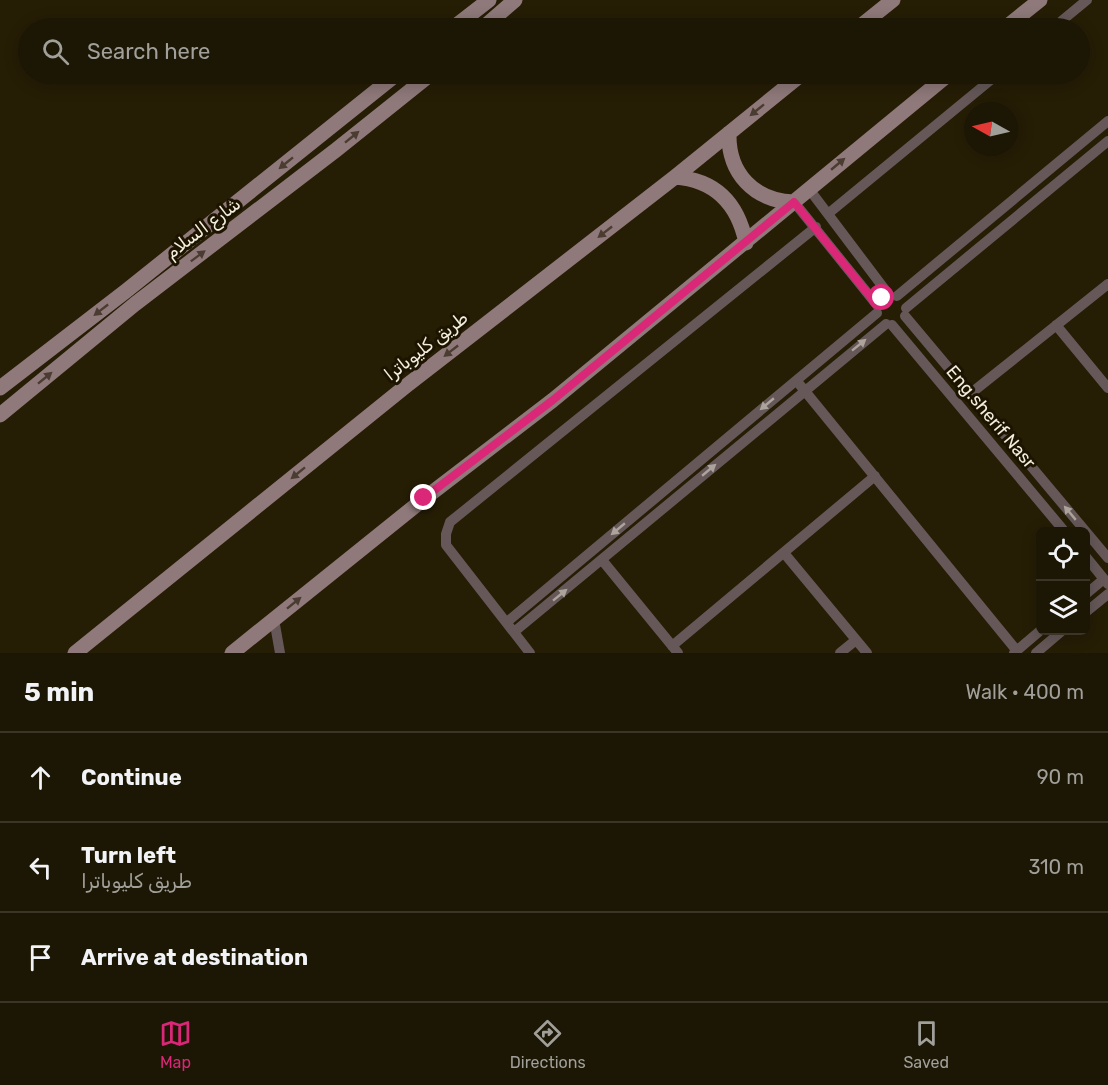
<!DOCTYPE html>
<meta charset="utf-8">
<style>
body{margin:0;font-family:Rubik,"Noto Sans Arabic",sans-serif;background:#251f0e;color:#f1f3f6}
.controls{position:absolute;right:18px;bottom:18px;display:grid;overflow:hidden;border-radius:9px;box-shadow:0 3px 15px #0003}
.controls button{width:54px;height:54px;display:grid;place-items:center;padding:0;border:0;border-bottom:2px solid #3a3526;background:#1c1604;color:#f1f3f6;font:30px sans-serif}
.compass{position:absolute;left:964px;top:102px;width:54px;height:54px;border-radius:50%;background:#1c1604;box-shadow:0 3px 15px #0003;rotate:278deg}
.stop{position:absolute;width:18px;height:18px;margin:-14px;border:4px solid #db2777;border-radius:50%;background:#fff}
.stop.end{background:#db2777;border-color:#fff;box-shadow:0 2px 6px #0008}
.list{margin:0;padding:0;list-style:none}
h2{display:flex;justify-content:space-between;align-items:center;height:78px;margin:0;padding:0 24px;font-size:26px}
h2 small{font-size:20px;font-weight:400;color:#a09f9a}
.list li{display:grid;grid-template-columns:39px 1fr auto;gap:18px;align-items:center;box-sizing:border-box;height:90px;padding:0 24px;border-top:2px solid #3a3526}
.list b{display:block;font-size:22px;white-space:nowrap}
.list p{margin:0;font-size:20px;white-space:nowrap;color:#a09f9a}
.list em{font-size:20px;font-style:normal;color:#a09f9a}
.icon{flex:none;width:33px;height:33px;fill:none;stroke:currentColor;stroke-width:2;stroke-linecap:round;stroke-linejoin:round}
.map{position:relative;flex:none;width:1108px;height:653px;overflow:hidden}
.search{position:absolute;background:#1c1604;box-shadow:0 3px 15px #0003;left:18px;right:18px;top:18px;height:66px;display:flex;align-items:center;gap:15px;box-sizing:border-box;padding:0 21px;border-radius:33px;color:#a09f9a;font-size:22px}
.sheet{height:348px;background:#1c1604}
nav{display:flex;justify-content:space-around;align-items:center;box-sizing:border-box;height:84px;border-top:2px solid #3a3526;background:#1c1604;font-size:16px;color:#a09f9a}
nav a{display:grid;justify-items:center;gap:3px}
nav .on{color:#db2777}
.map>svg:first-child{display:block}
</style>
<div class="map">
<svg width="1108" height="653" viewBox="0 0 1108 653">
<rect width="100%" height="100%" fill="#261d05"/>
<g fill="none" stroke-linecap="round" stroke-linejoin="round">
<path stroke="#665859" stroke-width="10" d="M 1053,28 L 1087,0
M 809,189 L 889,295
M 794,202 L 877,305
M 829,213 L 998,74
M 897,296 L 1108,121
M 906,308 L 1108,141
M 905,316 L 1108,558
M 892,325 L 1065,532
M 1056,325 L 1108,388
M 800,385 L 1017,651
M 970,394 L 1108,284
M 784,553 L 867,653
M 1086,557 L 1108,584
M 602,560 L 678,653
M 1086,594 L 1104,579
M 1086,612 L 1108,594
M 274,619 L 280,653
M 507,622 L 877,313
M 514,632 L 886,324
M 672,646 L 875,476
M 530,653 L 446,545 L 446,534 L 450,522 L 816,227
M 840,653 L 856,640
M 1014,653 L 1041,630
M 1036,653 L 1063,630"/>
<path stroke="#8f797a" stroke-width="15" d="M 453,28 L 489,0
M 483,28 L 515,0
M 858,28 L 893,0
M 1005,28 L 1040,0
M 729,133 C 728,173 754,201 794,202
M 675,177 C 716,180 738,204 746,243
M 0,388 L 126,291 L 397,74
M 0,415 L 135,304 L 336,150 L 431,74
M 75,653 L 406,386 L 675,177 L 802,74
M 232,653 L 425,498 L 553,400 L 949,74"/>
</g>
<defs><path id="oneway-solid" d="M-6-.8H1V-3.2L6.5 0L1 3.2V.8H-6Z" transform="scale(1.5)"/></defs>
<g fill="#4b3c31">
<use href="#oneway-solid" transform="translate(757 110) rotate(141)"/>
<use href="#oneway-solid" transform="translate(352 137) rotate(-39)"/>
<use href="#oneway-solid" transform="translate(286 163) rotate(141)"/>
<use href="#oneway-solid" transform="translate(838 164) rotate(-40)"/>
<use href="#oneway-solid" transform="translate(605 232) rotate(142)"/>
<use href="#oneway-solid" transform="translate(198 256) rotate(-37)"/>
<use href="#oneway-solid" transform="translate(101 310) rotate(142)"/>
<use href="#oneway-solid" transform="translate(451 351) rotate(142)"/>
<use href="#oneway-solid" transform="translate(45 378) rotate(-39)"/>
<use href="#oneway-solid" transform="translate(298 473) rotate(141)"/>
<use href="#oneway-solid" transform="translate(294 603) rotate(-39)"/>
</g>
<g fill="#aca39c">
<use href="#oneway-solid" transform="translate(859 345) rotate(-39)"/>
<use href="#oneway-solid" transform="translate(767 404) rotate(140)"/>
<use href="#oneway-solid" transform="translate(709 470) rotate(-40)"/>
<use href="#oneway-solid" transform="translate(1070 513) rotate(-130)"/>
<use href="#oneway-solid" transform="translate(618 529) rotate(140)"/>
<use href="#oneway-solid" transform="translate(560 595) rotate(-39)"/>
</g>
<g fill="none" stroke-linecap="round" stroke-linejoin="round">
<path stroke="#db2777" stroke-width="8" d="M 424,498 L 553,400 L 794,202 L 877,305 L 882,298"/>
</g>
<g text-anchor="middle" dominant-baseline="central" stroke-width="6" stroke-linejoin="round" paint-order="stroke">
<g font-size="18" fill="#f3eedf" stroke="#1d1400">
<text transform="translate(203 228) rotate(-37)">شارع السلام</text>
<text transform="translate(426 346) rotate(-38)">طريق كليوباترا</text>
<text transform="translate(991 417) rotate(50)">Eng.sherif Nasr</text>
</g>
</g>
</svg>
<div class="controls">
<button><svg class="icon" aria-label="locate" viewBox="0 0 24 24"><circle cx="12" cy="12" r="6"/><path d="M12 2v4M12 18v4M2 12h4M18 12h4"/></svg></button>
<button><svg class="icon" aria-label="layers" viewBox="0 0 24 24"><path d="M12 4l9 5-9 5-9-5zM3 14l9 5 9-5"/></svg></button>
</div>
<svg class="compass" viewBox="-18 -18 36 36"><path d="M0-13l5 13h-10z" fill="#e53935"/><path d="M0 13l5-13h-10z" fill="#a09f9a"/></svg>
<div class="stop" style="left:882px;top:298px"></div>
<div class="stop end" style="left:424px;top:498px"></div>
<div class="search"><svg class="icon" aria-label="search" viewBox="0 0 24 24"><circle cx="10" cy="10" r="6"/><path d="M15 15l6 6"/></svg>Search here</div>
</div>
<section class="sheet">
<h2>5 min<small>Walk · 400 m</small></h2>
<ul class="list">
<li><svg class="icon" aria-label="ahead" viewBox="0 0 24 24"><path d="M12 20V5M6 11l6-6 6 6"/></svg><div><b>Continue</b></div><em>90 m</em></li>
<li><svg class="icon" aria-label="left" viewBox="0 0 24 24"><path d="M17 20v-9H6M10 6l-5 5 5 5"/></svg><div><b>Turn left</b><p>طريق كليوباترا</p></div><em>310 m</em></li>
<li><svg class="icon" aria-label="arrive" viewBox="0 0 24 24"><path d="M6 21V4h12l-3 4 3 4H6"/></svg><div><b>Arrive at destination</b></div></li>
</ul>
</section>
<nav>
<a class="on"><svg class="icon" aria-label="map" viewBox="0 0 24 24"><path d="M3 6l6-2 6 2 6-2v14l-6 2-6-2-6 2zM9 4v14M15 6v14"/></svg>Map</a>
<a><svg class="icon" aria-label="directions" viewBox="0 0 24 24"><path d="M12 3l9 9-9 9-9-9zM9 14v-3h6M13 9l2 2-2 2"/></svg>Directions</a>
<a><svg class="icon" aria-label="saved" viewBox="0 0 24 24"><path d="M7 4h10v16l-5-4-5 4z"/></svg>Saved</a>
</nav>
